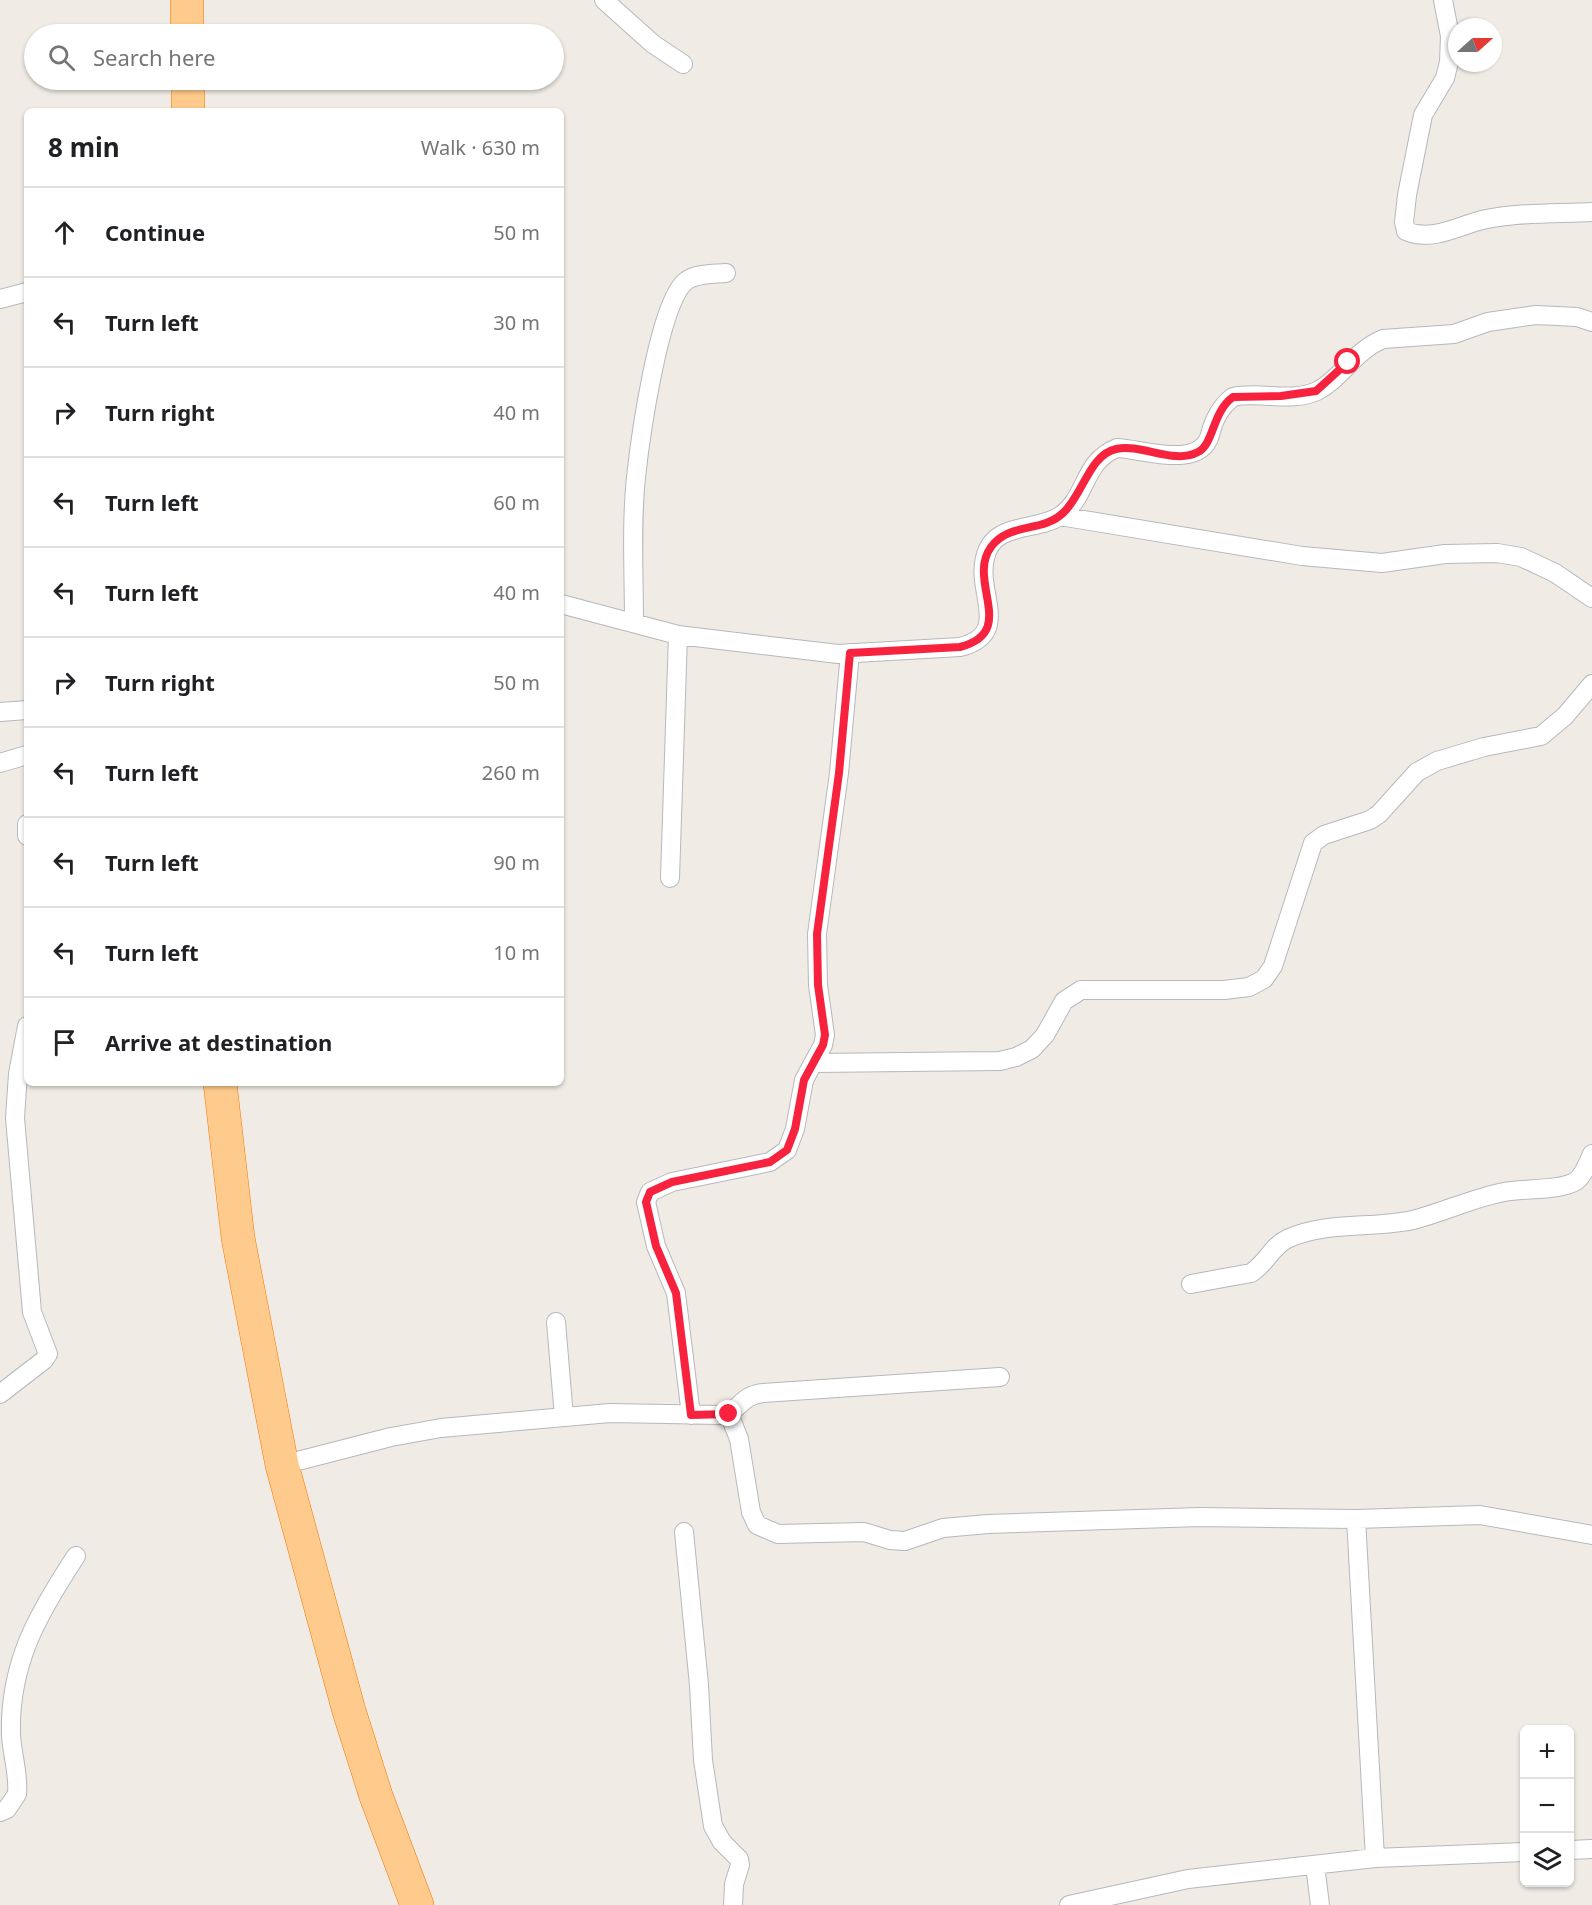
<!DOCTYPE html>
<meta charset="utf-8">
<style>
body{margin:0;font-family:"Noto Sans",sans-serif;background:#f6f6f6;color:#202124}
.controls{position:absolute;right:18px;bottom:18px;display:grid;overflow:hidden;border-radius:9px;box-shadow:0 2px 4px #0004}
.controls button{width:54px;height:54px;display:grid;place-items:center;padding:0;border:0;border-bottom:2px solid #e0e0e0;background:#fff;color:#202124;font:30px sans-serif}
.compass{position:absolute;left:1448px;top:18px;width:54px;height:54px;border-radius:50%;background:#fff;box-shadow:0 2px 4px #0004;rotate:69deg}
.stop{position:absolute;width:18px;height:18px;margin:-14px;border:4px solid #f7233e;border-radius:50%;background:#fff}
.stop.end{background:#f7233e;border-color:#fff;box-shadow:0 2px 6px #0008}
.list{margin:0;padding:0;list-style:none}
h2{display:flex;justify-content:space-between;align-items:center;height:78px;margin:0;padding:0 24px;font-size:26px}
h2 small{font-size:20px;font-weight:400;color:#757577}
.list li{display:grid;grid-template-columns:39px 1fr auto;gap:18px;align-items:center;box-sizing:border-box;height:90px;padding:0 24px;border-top:2px solid #e0e0e0}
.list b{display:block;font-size:22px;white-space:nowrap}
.list em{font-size:20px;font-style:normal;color:#757577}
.icon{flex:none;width:33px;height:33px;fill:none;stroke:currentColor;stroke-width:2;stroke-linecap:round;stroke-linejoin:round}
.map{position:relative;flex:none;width:1592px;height:1905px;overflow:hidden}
.search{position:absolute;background:#fff;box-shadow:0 2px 4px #0004;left:24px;top:24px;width:540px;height:66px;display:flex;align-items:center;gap:15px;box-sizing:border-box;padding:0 21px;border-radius:33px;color:#757577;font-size:22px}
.panel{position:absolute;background:#fff;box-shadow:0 2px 4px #0004;left:24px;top:108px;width:540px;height:978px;border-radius:9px}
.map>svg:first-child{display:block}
</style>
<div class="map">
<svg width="1592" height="1905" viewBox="0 0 1592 1905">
<rect width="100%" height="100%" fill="#f0ebe4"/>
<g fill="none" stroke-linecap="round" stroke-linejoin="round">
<defs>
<path id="street" d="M 604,0 L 653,44 L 683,64
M 1443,0 L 1450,36 L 1449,62 L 1445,78 L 1423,115 L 1407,195 L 1404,222 L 1406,231 C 1429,241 1453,229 1475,222 C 1506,212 1558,214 1592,212
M 0,299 L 27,292
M 1060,516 L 1302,556 L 1382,563 L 1445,554 L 1497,553 L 1521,557 L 1555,573 L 1592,598
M 561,604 L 678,635 L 838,654 L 960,647 C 1012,634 976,593 985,558 C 993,521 1036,532 1060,516 C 1088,497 1082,462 1117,448 C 1143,449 1200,470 1210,435 C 1214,419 1220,407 1233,397 C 1260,391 1291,403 1317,391 C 1340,380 1354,351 1383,339 L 1454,334 L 1488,322 L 1536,315 L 1577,317 L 1592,322
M 634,623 C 634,575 631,525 636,477 C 640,440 659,301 686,281 C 696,273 714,274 726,273
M 0,712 L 27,710
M 0,763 L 27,755
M 27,824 L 27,836
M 670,878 L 678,635
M 813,1063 L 1000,1061 L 1016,1057 L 1032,1049 L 1045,1035 L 1064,1001 L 1081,990 L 1224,990 L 1249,987 L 1264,979 L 1273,966 L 1313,843 L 1324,835 L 1370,820 L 1379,814 L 1417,772 L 1437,761 L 1484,747 L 1541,736 L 1565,716 L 1592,684
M 1191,1284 L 1251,1273 C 1266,1264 1271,1247 1287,1239 C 1325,1221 1372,1229 1413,1220 C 1444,1212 1473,1198 1504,1192 C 1523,1188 1561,1191 1576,1181 C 1584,1175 1588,1163 1592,1154
M 556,1322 L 564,1417
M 0,1394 L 44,1360 L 48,1354 L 32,1312 L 15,1118 L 18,1074 L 27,1026
M 729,1414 L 739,1439 L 751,1512 L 757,1525 L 778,1534 L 864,1532 L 890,1540 L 905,1541 L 943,1528 L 988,1524 L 1200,1517 L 1356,1519 L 1480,1515 L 1592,1535
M 691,1415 L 676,1293 L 656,1246 L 646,1202 L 650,1192 L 672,1182 L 770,1162 L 787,1150 L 795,1129 L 804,1080 L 823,1045 L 825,1035 L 818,985 L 817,934 L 839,773 L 850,653
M 282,1465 L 391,1437 L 441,1428 L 610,1413 L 722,1415 C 741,1411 739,1396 763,1393 L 1000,1377
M 1356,1519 L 1375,1858
M 684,1532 L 699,1685 L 703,1760 L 713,1826 L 722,1842 L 739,1859 L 740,1865 L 734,1884 L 733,1905
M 0,1812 L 7,1809 L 17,1794 C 19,1774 12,1755 11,1735 C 9,1663 38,1614 76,1556
M 1570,1850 L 1592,1849
M 1315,1865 L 1320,1905
M 1069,1905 L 1188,1879 L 1375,1858 L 1524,1852"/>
<path id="highway" d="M 187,0 L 187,34
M 188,80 L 188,111
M 220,1083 L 238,1238 L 282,1465 L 349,1711 L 376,1796 L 417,1905"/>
</defs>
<use href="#street" stroke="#b5b9bc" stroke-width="20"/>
<use href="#highway" stroke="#f47600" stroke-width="34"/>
<use href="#street" stroke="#fff" stroke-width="18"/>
<use href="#highway" stroke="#ffcb8c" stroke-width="33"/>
</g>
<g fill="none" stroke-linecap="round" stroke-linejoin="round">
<path stroke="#f7233e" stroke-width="8" d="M 729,1414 L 691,1415 L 676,1293 L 656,1246 L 646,1202 L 650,1192 L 672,1182 L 770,1162 L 787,1150 L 795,1129 L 804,1080 L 823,1045 L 825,1035 L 818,985 L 817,934 L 839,773 L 850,653 L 960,647 C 1019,632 966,581 991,547 C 1009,522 1042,533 1063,513 C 1083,495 1089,455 1116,449 C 1141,443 1174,465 1198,452 C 1214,444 1212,412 1233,397 L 1281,396 L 1316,391 L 1348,362"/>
</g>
</svg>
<div class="controls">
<button>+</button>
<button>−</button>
<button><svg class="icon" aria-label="layers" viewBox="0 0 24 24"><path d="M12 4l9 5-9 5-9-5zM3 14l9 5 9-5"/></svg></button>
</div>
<svg class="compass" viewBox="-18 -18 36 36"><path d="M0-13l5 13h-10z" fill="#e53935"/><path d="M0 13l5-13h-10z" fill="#757577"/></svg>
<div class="stop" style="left:1348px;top:362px"></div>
<div class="stop end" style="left:729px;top:1414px"></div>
<div class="search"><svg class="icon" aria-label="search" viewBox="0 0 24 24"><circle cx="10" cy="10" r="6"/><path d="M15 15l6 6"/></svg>Search here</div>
<section class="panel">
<h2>8 min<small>Walk · 630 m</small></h2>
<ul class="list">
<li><svg class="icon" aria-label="ahead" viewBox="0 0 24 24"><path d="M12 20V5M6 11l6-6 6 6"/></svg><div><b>Continue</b></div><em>50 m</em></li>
<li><svg class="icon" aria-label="left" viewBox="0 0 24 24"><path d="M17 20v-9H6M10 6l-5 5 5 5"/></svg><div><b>Turn left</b></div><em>30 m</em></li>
<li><svg class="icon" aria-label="right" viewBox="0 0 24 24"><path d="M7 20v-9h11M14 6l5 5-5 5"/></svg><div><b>Turn right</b></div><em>40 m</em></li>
<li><svg class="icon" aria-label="left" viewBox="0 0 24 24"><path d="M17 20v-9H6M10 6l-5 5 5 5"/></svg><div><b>Turn left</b></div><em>60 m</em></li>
<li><svg class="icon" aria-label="left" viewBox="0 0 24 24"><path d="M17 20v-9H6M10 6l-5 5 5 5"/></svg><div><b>Turn left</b></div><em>40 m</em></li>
<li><svg class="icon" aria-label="right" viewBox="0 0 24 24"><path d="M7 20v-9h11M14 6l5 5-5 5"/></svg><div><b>Turn right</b></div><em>50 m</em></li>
<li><svg class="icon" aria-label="left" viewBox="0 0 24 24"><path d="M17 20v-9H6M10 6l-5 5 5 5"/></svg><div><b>Turn left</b></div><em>260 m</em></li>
<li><svg class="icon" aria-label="left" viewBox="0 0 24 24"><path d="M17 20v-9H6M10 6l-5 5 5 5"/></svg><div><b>Turn left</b></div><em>90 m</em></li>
<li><svg class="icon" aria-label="left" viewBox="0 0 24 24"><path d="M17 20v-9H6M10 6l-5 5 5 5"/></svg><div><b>Turn left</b></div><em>10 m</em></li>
<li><svg class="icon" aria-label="arrive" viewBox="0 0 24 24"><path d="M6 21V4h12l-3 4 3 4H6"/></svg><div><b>Arrive at destination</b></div></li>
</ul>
</section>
</div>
